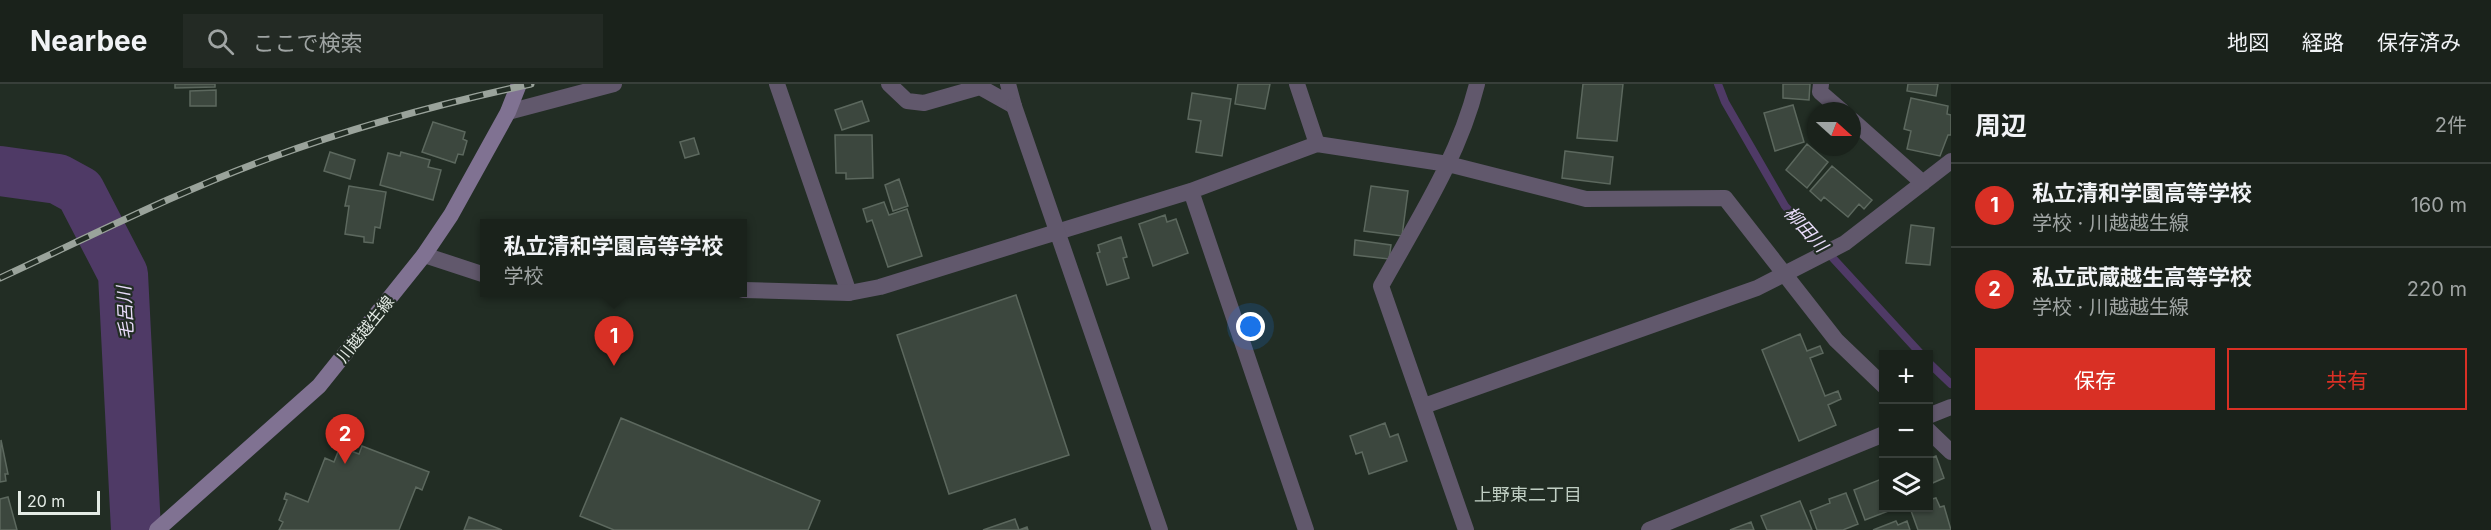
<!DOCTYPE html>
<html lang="ja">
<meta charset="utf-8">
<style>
body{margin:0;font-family:Inter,"Noto Sans JP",sans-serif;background:#232a24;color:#f1f3f6}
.controls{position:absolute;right:18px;bottom:18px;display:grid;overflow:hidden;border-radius:0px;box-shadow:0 2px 4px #0004}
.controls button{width:54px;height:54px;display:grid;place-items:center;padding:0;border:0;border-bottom:2px solid #383f3a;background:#1a221b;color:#f1f3f6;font:30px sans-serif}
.compass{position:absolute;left:1807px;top:18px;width:54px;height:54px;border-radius:50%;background:#1a221b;box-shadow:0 2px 4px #0004;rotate:111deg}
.scale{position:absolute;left:18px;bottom:15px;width:82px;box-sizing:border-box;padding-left:6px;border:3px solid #e4ebe5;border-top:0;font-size:16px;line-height:21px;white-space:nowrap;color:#e4ebe5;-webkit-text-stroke:4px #222d24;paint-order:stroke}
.you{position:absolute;left:1251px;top:243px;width:21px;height:21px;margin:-15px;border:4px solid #fff;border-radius:50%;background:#1a73e8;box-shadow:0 0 0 9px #1a73e833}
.badge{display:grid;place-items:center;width:39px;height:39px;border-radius:50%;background:#d93025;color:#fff;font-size:20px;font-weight:700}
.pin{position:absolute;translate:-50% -50px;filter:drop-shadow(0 2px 3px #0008)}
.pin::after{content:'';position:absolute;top:32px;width:21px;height:18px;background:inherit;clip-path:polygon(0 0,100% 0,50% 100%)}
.popup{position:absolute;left:480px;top:135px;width:267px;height:78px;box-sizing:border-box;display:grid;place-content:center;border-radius:0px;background:#1a221b;filter:drop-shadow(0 2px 4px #0005);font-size:20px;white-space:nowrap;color:#9fa4a3}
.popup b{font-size:22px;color:#f1f3f6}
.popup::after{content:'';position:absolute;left:50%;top:100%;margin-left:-12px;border:12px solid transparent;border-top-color:#1a221b}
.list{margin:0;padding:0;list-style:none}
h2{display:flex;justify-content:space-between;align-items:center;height:78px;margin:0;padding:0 24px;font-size:26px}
h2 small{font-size:20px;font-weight:400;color:#9fa4a3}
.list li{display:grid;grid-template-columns:39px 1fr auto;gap:18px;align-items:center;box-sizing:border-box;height:84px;padding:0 24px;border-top:2px solid #383f3a}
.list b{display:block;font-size:22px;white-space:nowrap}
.list p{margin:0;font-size:20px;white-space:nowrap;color:#9fa4a3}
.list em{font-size:20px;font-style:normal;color:#9fa4a3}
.actions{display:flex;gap:12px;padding:18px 24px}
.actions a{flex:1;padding:14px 0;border:2px solid #d93025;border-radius:0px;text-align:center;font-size:21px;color:#d93025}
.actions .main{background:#d93025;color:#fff}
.icon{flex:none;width:33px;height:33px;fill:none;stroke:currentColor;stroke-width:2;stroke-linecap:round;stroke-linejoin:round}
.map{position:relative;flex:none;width:1951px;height:446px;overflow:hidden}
header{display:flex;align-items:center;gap:36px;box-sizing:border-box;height:84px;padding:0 30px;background:#1a221b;border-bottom:2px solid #383f3a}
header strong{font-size:28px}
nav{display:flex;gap:33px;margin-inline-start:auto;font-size:21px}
.search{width:420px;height:54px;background:#232a24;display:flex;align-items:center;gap:15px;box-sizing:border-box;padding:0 21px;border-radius:0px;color:#9fa4a3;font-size:22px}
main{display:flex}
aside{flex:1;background:#1a221b}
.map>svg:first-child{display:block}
</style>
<header>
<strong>Nearbee</strong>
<div class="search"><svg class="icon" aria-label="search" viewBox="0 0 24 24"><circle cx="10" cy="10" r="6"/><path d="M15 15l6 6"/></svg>ここで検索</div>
<nav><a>地図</a><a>経路</a><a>保存済み</a></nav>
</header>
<main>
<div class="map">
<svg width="1951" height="446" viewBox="0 0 1951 446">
<rect width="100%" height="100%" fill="#222d24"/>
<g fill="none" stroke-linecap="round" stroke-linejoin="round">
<path stroke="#4f3a66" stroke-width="8" d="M 1718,0 L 1725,18 L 1785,122 L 1921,270
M 1928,278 L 1951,300"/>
<path stroke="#4f3a66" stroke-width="50" d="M 0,87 L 58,95 L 80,107 L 123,190 L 136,446"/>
</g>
<path fill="#3c473e" stroke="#5c685e" stroke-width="1.5" d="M 175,0 L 215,0 L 215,3 L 175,4 Z
M 1238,0 L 1270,0 L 1265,25 L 1235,20 Z
M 1583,0 L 1623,0 L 1617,57 L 1577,54 Z
M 1783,0 L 1810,0 L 1809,16 L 1783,14 Z
M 1908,0 L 1938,0 L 1936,12 L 1907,7 Z
M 216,6 L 216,22 L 190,22 L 190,7 Z
M 1192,9 L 1231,15 L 1222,72 L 1196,68 L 1201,37 L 1188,35 Z
M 1911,14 L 1948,22 L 1947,30 L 1951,31 L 1951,51 L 1948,51 L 1940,72 L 1907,65 L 1911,47 L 1904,45 Z
M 862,17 L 869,37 L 842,46 L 835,26 Z
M 1793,21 L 1804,58 L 1775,67 L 1764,29 Z
M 433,38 L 465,48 L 463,55 L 467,57 L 463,71 L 458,70 L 455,79 L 422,68 Z
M 835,51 L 872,51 L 873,94 L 846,95 L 846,89 L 836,89 Z
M 694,54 L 699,70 L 685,74 L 680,58 Z
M 1807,60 L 1828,78 L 1807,104 L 1786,86 Z
M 1565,67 L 1613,73 L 1610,100 L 1562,94 Z
M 330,68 L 355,76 L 350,95 L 324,87 Z
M 401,68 L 430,76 L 428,83 L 441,86 L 433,116 L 380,101 L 388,69 L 400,72 Z
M 1832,82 L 1872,116 L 1864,125 L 1859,120 L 1848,133 L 1824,113 L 1821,117 L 1810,107 Z
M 899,95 L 908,122 L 893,127 L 885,101 Z
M 349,102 L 386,108 L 380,144 L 375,143 L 373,159 L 364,158 L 364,153 L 345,150 L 349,122 L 345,122 Z
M 1371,102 L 1408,107 L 1402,152 L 1364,147 Z
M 884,118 L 889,131 L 907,125 L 922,172 L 888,183 L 872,136 L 867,138 L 863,125 Z
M 1165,131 L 1167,138 L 1176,135 L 1188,169 L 1153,182 L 1139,140 Z
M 1911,141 L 1934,144 L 1930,181 L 1906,179 Z
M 1121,153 L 1127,173 L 1123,174 L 1129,194 L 1107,201 L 1097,169 L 1100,168 L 1098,161 Z
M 1355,156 L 1391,161 L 1389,175 L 1354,171 Z
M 1016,211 L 1069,371 L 949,410 L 897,251 Z
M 1800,250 L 1807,267 L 1820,262 L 1823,269 L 1810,274 L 1825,312 L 1838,307 L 1841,315 L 1828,321 L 1836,341 L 1799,357 L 1762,266 Z
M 621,334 L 820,417 L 808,446 L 614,446 L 580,432 Z
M 1385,339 L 1390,353 L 1398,350 L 1407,377 L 1369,390 L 1362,368 L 1356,370 L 1350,352 Z
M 1,356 L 8,390 L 5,390 L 6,397 L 0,398 Z
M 362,362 L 429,388 L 422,406 L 416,403 L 399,446 L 279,446 L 283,438 L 279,436 L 287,416 L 284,415 L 286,409 L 308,418 L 325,374 L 334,378 L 340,363 L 359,370 Z
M 1936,372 L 1944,394 L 1928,401 L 1928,375 Z
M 1884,394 L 1884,424 L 1896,424 L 1865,436 L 1854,406 Z
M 1846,409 L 1858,440 L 1843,446 L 1817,446 L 1810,427 L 1830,419 L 1829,415 Z
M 8,413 L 17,446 L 0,446 L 0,415 Z
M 1936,414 L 1940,423 L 1944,422 L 1951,446 L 1918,446 L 1910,424 L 1928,424 L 1928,416 Z
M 1800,417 L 1812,446 L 1767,446 L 1761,432 Z
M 469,433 L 502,446 L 464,446 Z
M 1015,435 L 1019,446 L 1027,443 L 1028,446 L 983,446 Z
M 1896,437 L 1898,441 L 1907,437 L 1910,446 L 1873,446 Z
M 1751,438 L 1754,446 L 1730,446 Z"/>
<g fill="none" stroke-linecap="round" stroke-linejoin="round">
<path stroke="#61586c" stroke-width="16" d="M 777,0 L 849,209
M 889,0 L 907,17 L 924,19 L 980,3 L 1014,22
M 1008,0 L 1014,22
M 1297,0 L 1317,60
M 1821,0 L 1820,8 L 1842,27
M 508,28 L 614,0
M 1852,36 L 1923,99
M 1191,107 L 1306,446
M 1057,148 L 1191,107 L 1317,60 L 1448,80 L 1586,115 L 1725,114 L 1836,256 L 1884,302
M 1424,322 L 1757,204 L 1845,159 L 1951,77
M 1928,346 L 1951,368
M 1466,446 L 1381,202 C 1417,137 1459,73 1477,0"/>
<path stroke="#61586c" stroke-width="16" d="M 1014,22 L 1160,446
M 424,171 L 485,191
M 743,206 L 849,209 L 880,203 L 1057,148
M 1928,332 L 1951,323
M 1649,446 L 1884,350"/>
<path stroke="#807292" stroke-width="16" d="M 157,446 L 319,302 L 424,171 L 451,131 L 508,28 L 519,0"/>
<defs>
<path id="rail" d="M 0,194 C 89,153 177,108 270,74 C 354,43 443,19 531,0"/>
</defs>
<use href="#rail" stroke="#9aa39b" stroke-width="7"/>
<use href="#rail" stroke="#222d24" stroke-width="4.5" stroke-dasharray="14" stroke-linecap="butt"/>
</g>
<g text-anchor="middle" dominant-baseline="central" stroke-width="4.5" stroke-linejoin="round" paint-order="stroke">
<g font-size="16" fill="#e4ebe5" stroke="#222d24">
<text transform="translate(365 245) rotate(-51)">川越越生線</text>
</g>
<g font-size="18" font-style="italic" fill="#e9dcfa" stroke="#222d24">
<text transform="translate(1806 145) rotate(48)">柳田川</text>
<text transform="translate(125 229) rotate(-93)">毛呂川</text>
</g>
<g font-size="18" fill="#c1cfc4" stroke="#222d24">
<text x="1528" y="410">上野東二丁目</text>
</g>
</g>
</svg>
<div class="controls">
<button>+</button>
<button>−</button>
<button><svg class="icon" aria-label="layers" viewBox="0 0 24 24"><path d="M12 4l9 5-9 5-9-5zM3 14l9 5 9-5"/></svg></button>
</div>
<svg class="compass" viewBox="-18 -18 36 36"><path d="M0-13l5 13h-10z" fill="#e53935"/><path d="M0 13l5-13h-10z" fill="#9fa4a3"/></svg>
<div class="scale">20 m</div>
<div class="you"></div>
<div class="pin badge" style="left:614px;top:282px">1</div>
<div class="popup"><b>私立清和学園高等学校</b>学校</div>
<div class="pin badge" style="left:345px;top:380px">2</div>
</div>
<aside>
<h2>周辺<small>2件</small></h2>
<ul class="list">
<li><span class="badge">1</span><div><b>私立清和学園高等学校</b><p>学校 · 川越越生線</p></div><em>160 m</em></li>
<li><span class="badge">2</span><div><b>私立武蔵越生高等学校</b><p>学校 · 川越越生線</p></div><em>220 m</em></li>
</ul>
<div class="actions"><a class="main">保存</a><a>共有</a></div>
</aside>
</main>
